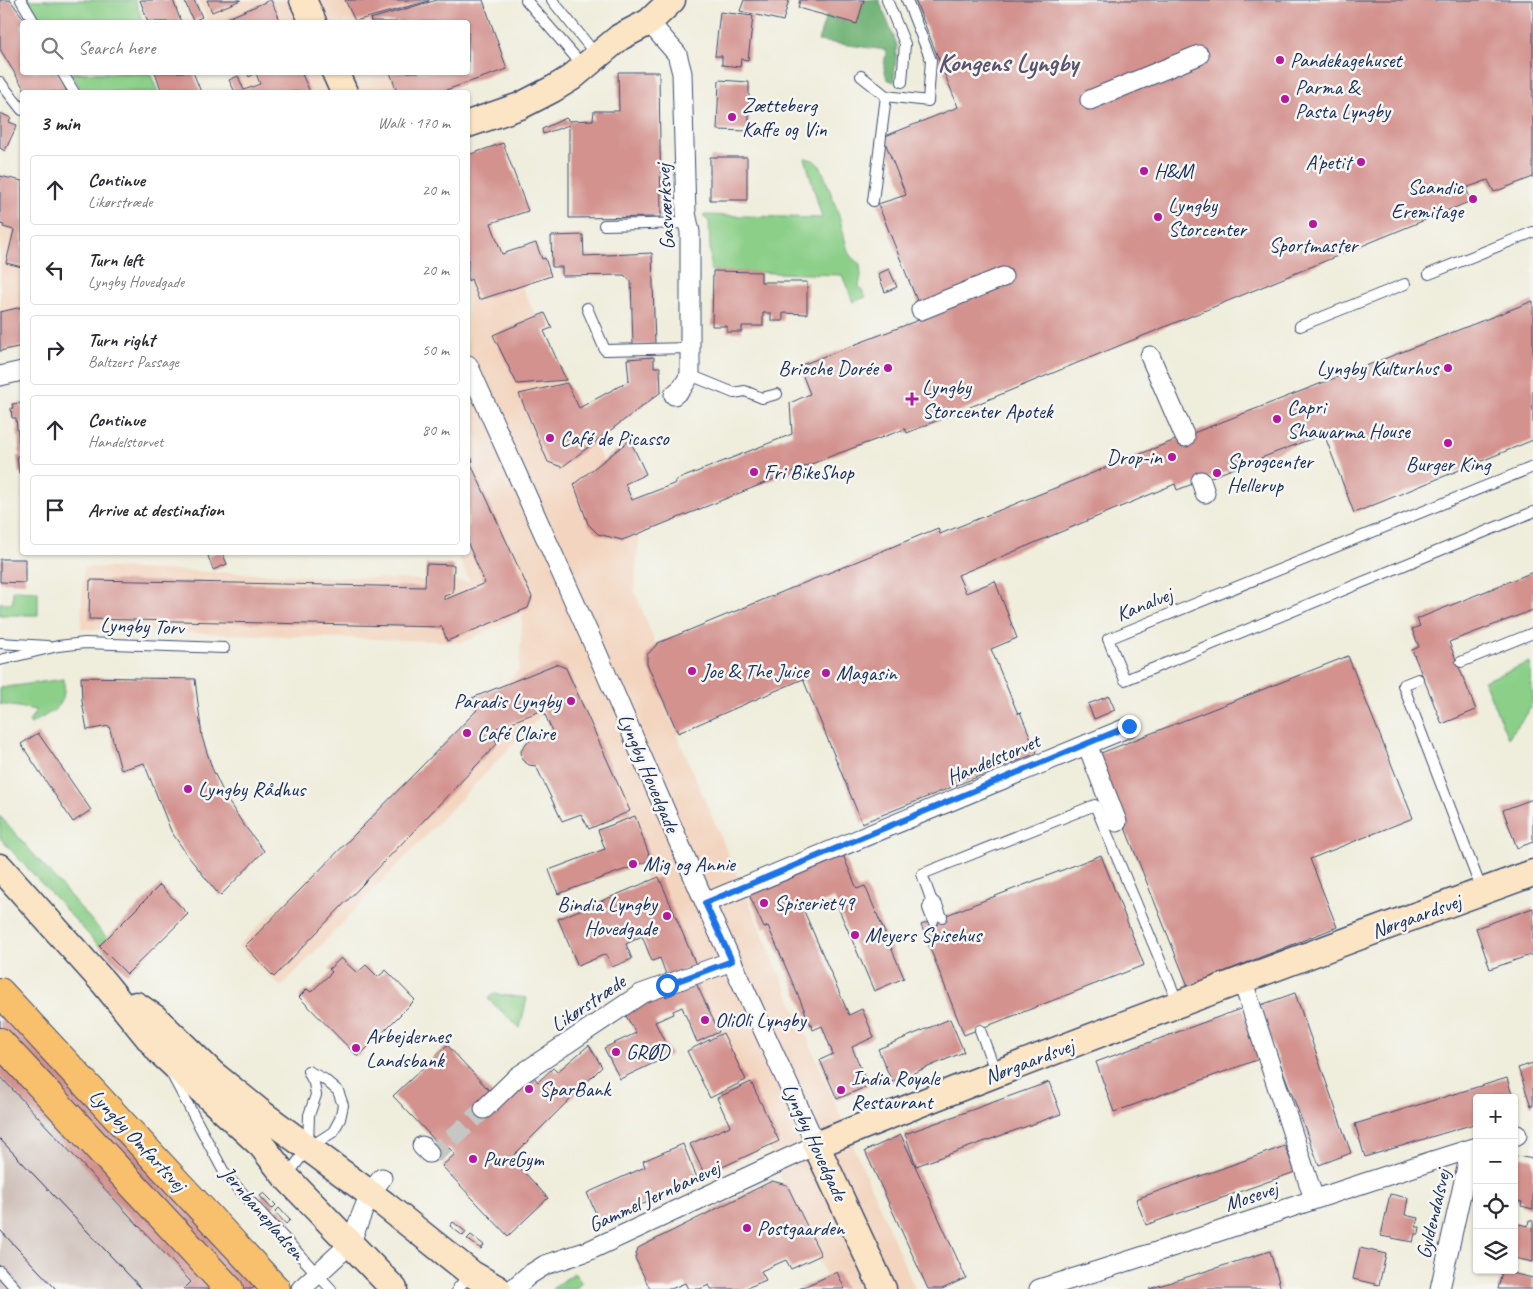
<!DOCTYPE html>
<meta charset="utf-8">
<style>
body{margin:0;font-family:Caveat,sans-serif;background:#f2f2f3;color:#2b2b33}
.controls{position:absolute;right:15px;bottom:15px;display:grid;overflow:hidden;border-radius:5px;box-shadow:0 1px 4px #0004}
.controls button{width:45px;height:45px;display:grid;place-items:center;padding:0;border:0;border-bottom:1px solid #e1e1e2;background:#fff;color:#2b2b33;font:25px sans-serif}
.stop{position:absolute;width:15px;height:15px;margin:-11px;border:4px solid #1a73e8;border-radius:50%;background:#fff}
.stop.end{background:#1a73e8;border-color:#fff;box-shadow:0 1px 5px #0008}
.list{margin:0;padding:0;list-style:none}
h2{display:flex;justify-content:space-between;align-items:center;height:65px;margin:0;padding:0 20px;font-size:21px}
h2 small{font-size:16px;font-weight:400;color:#7c7c81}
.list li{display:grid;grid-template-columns:32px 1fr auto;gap:15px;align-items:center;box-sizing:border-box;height:70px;margin:0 10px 10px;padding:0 10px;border:1px solid #e1e1e2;border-radius:5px}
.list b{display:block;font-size:19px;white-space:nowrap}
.list p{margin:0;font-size:16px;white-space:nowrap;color:#7c7c81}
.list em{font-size:16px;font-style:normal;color:#7c7c81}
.icon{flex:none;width:28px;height:28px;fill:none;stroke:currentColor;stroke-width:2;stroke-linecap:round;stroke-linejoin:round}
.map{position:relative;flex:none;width:1533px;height:1289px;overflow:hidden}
.search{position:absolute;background:#fff;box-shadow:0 1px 4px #0004;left:20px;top:20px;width:450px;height:55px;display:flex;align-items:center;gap:12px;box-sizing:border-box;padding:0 18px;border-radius:5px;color:#7c7c81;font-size:19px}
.panel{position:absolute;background:#fff;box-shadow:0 1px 4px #0004;left:20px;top:90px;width:450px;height:465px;border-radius:5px}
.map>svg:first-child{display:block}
</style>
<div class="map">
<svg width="1533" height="1289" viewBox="0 0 1533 1289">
<rect width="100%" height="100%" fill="#f6f6f2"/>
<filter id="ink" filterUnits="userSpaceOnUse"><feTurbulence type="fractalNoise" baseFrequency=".02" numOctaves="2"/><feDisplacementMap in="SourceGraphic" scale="10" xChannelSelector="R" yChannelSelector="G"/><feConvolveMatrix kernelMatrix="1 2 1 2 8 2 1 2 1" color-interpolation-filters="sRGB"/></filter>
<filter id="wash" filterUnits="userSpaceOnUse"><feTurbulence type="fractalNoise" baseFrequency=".0096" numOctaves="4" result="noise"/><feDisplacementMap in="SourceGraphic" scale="20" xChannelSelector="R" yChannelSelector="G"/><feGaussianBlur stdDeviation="1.12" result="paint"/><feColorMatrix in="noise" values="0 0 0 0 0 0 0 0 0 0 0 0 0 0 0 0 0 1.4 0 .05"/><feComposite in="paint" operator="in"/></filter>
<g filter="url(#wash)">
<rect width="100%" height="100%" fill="#efeddb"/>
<path fill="#f3d4be" d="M 199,0 L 388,0 L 399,22 L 209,22 Z
M 233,73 L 422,73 L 431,92 L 242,92 Z
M 468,170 L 639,539 L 634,590 L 657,647 L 662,700 L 915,1289 L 832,1289 L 575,722 L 542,714 L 281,987 L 238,946 L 480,713 L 519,669 L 523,613 L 464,642 L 81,629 L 84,567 L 470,582 L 456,553 L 468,552 Z
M 0,174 L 22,180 L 22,348 L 0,353 Z"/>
<path fill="#cfc0ba" d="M 0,1076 L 198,1289 L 0,1289 Z"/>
<path fill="#8bcf88" stroke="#537f73" d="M 28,0 L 135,0 L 143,22 L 41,22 Z
M 71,73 L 150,73 L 158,92 L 83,92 Z
M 805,158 L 813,160 L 821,167 L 839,215 L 848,252 L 852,258 L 860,264 L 861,276 L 859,286 L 866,297 L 853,302 L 842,275 L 711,271 L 709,222 L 703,215 L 822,218 Z
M 13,590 L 38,591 L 38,615 L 0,615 L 0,603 L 13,603 Z
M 1530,662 L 1533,700 L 1527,714 L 1508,738 L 1484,681 Z
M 64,679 C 66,710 55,709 31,724 L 29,722 L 36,710 L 0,704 L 0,688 Z
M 0,816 L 107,938 L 99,946 L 0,838 Z
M 494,994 L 527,998 L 520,1028 L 488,999 Z
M 574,1273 L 582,1283 L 577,1287 L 578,1289 L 552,1289 Z"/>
<path fill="#70b274" stroke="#467069" d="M 864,0 L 879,0 L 897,45 L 894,82 L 887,79 L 884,68 L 886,50 L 818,41 L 826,16 L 857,24 Z"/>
<g id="blocks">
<path fill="#d3928e" d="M 0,0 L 10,0 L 26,22 L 22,22 L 22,72 L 57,72 L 67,92 L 26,92 L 0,49 Z
M 140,0 L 173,0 L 181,22 L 148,22 Z
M 189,0 L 194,0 L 202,17 L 193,21 L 185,2 Z
M 207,0 L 241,0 L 212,12 Z
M 270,0 L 271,0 L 281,22 L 230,22 L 228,18 Z
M 345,0 L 429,0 L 429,1 L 355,21 Z
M 437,0 L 483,0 L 507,69 L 440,92 L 397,92 L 390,72 L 468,72 L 468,22 L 371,22 L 370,19 Z
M 744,0 L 789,0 L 783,21 L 740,11 Z
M 800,0 L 864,0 L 857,24 L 798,8 Z
M 915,0 L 1533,0 L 1533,177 L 1494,192 L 1488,180 L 1466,188 L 1471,201 L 907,433 L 905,429 L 834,455 L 633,536 L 622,540 L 598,534 L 588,524 L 574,484 L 630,440 L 646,474 L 625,484 L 632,500 L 676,483 L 675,481 L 679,479 L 792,434 L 790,403 L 810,394 L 799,366 L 924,318 L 878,204 L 906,195 L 883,137 L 958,107 Z
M 720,12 L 753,16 L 748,60 L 741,59 L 740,67 L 722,65 L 722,56 L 715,56 Z
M 155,72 L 193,72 L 201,92 L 162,92 Z
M 247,72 L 301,72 L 310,92 L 235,92 L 229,80 L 238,76 L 244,90 L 260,84 L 256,73 L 249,77 Z
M 618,72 L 659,72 L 661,217 L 569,218 L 569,125 L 543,134 L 542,129 L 566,118 L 569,121 L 593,120 L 594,111 L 619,111 Z
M 719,80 L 749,82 L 749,131 L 717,130 Z
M 0,113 L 11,118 L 9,122 L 17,125 L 5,151 L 0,148 Z
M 503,143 L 528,211 L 491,223 L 502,254 L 536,243 L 542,259 L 545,258 L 551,276 L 479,300 L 471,279 L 468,281 L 468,155 Z
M 710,157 L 747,157 L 747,200 L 710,200 Z
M 0,176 L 22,181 L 22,267 L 6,263 L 14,230 L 3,227 L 4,225 L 0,224 Z
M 583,235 L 584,256 L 652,253 L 655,345 L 633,345 L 631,281 L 624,275 L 562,276 L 562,267 L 552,267 L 551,236 Z
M 889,269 L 897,287 L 885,292 L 878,274 Z
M 713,271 L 761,272 L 761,282 L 807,282 L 807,314 L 783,313 L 783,321 L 771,321 L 771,313 L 763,313 L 763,326 L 742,326 L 742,332 L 727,332 L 727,326 L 712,326 Z
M 1533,301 L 1533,440 L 1354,513 L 1324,434 L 1177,490 L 1175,484 L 958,575 L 966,593 L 995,581 L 1017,638 L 991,649 L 1018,714 L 1020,712 L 1037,753 L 862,823 L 803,679 L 678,733 L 647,664 L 647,655 L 658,643 L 938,528 L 940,534 L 1160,446 Z
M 22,307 L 22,346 L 0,351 L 0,312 Z
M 545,313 L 552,328 L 544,331 L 566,380 L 517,384 L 493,335 Z
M 654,357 L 654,367 L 660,367 L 661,392 L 562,467 L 548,462 L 519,394 L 567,383 L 579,408 L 629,381 L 627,359 Z
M 22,403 L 22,473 L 19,473 L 17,456 L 20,456 L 16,418 L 12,418 L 11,408 L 13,408 L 12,404 Z
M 468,450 L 473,461 L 470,462 L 532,597 L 528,608 L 447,641 L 442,627 L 89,619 L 90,580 L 425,587 L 426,564 L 454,565 L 453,593 L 444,596 L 444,600 L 485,583 L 468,544 Z
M 217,552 L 222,552 L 227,564 L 213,570 L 208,556 Z
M 0,559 L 25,559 L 25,583 L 0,582 Z
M 1533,572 L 1533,610 L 1449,642 L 1476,710 L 1442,724 L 1412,650 L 1419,647 L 1412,629 L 1420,626 L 1417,619 Z
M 1348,656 L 1413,818 L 1310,859 L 1337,927 L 1188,986 L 1096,755 Z
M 556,664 L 566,668 L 630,811 L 589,829 L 581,814 L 562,821 L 536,766 L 529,765 L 522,760 L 521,751 L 527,742 L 552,731 L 543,710 L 491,730 L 497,744 L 274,977 L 245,946 L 477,710 L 472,698 Z
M 81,677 L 195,679 L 202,737 L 212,768 L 226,798 L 244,825 L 264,851 L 220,896 L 187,855 L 171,831 L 144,763 L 121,770 L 109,726 L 87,730 L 82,701 Z
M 1109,696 L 1115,710 L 1094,719 L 1088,704 Z
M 38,733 L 91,810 L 73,822 L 21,744 Z
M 1533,799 L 1533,842 L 1517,848 L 1503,810 Z
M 635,816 L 651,860 L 558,894 L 549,870 L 605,849 L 598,830 Z
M 841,850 L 857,889 L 865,886 L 904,978 L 874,991 L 834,898 L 804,911 L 849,1015 L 862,1009 L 874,1037 L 852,1047 L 868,1086 L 837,1099 L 820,1060 L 833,1054 L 822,1026 L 813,1030 L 768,926 L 764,928 L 747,890 Z
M 1101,855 L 1144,965 L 964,1035 L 921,925 Z
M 659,877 L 696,965 L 667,977 L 660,958 L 652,961 L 642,936 L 626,944 L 632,959 L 612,967 L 606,954 L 578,966 L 558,919 Z
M 160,885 L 188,914 L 127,974 L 99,946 Z
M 1533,908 L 1533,954 L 1490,969 L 1476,928 Z
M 341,958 L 357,973 L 366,965 L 378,977 L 386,970 L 415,1000 L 358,1057 L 299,997 L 307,989 L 311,992 L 332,972 L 329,969 Z
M 0,979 L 271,1271 L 252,1289 L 184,1289 L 191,1282 L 0,1076 Z
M 695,981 L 719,1032 L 697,1042 L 682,1007 L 673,1011 L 674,1014 L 655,1022 L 671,1055 L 620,1079 L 604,1048 L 636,1033 L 626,1016 L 628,1010 L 664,992 L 666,997 L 675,993 L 674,991 Z
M 1295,993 L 1351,1153 L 1319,1165 L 1258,1006 Z
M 1243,1008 L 1262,1058 L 1114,1112 L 1096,1062 Z
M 950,1019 L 964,1052 L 892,1082 L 878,1049 Z
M 723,1033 L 746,1080 L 710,1098 L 687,1051 Z
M 447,1045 L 498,1100 L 529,1071 L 538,1082 L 553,1068 L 557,1072 L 589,1045 L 602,1067 L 511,1158 L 548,1198 L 508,1236 L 442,1166 L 455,1154 L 449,1148 L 445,1151 L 393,1096 Z
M 1533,1063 L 1533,1106 L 1531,1106 L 1518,1068 Z
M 1507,1078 L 1513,1098 L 1477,1098 L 1477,1123 L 1365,1157 L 1355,1124 Z
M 751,1082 L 779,1141 L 705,1175 L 690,1144 L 730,1126 L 717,1098 Z
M 1049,1082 L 1061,1114 L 916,1166 L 905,1134 Z
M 901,1135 L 966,1278 L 942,1289 L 928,1289 L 865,1151 Z
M 683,1144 L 698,1180 L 600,1223 L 587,1193 L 645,1167 L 643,1161 Z
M 1285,1146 L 1295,1172 L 1146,1225 L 1136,1199 Z
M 1517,1156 L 1533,1159 L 1533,1209 L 1521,1206 L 1522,1202 L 1514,1200 L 1514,1167 Z
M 772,1181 L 787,1185 L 821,1255 L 791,1269 L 786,1260 L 761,1271 L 766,1280 L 744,1289 L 711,1289 L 709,1285 L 700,1289 L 688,1289 L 685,1283 L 671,1289 L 650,1289 L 635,1258 L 638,1248 Z
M 264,1193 L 276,1205 L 272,1209 L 260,1196 Z
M 1390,1194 L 1408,1198 L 1405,1215 L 1418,1218 L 1416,1227 L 1420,1227 L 1419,1234 L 1415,1234 L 1413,1242 L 1381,1236 Z
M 279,1208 L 290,1220 L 286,1224 L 275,1212 Z
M 1529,1220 L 1533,1221 L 1533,1262 L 1514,1258 L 1514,1223 L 1528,1226 Z
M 453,1222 L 466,1232 L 463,1236 L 450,1226 Z
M 471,1235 L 484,1245 L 481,1249 L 467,1239 Z
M 1360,1248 L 1386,1254 L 1379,1285 L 1353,1279 Z
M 1270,1251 L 1281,1289 L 1149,1289 Z
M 1502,1271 L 1533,1278 L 1533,1289 L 1498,1289 Z
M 837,1272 L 845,1289 L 799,1289 Z"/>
</g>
</g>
<g filter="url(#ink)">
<use href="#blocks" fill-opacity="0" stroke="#3b4c71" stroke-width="1"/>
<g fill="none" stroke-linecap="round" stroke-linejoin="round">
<path stroke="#c5c7c2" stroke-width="19" stroke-dasharray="19 9" stroke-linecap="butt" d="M 429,1153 L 437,1152 L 484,1109"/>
<defs>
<path id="lane" d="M 21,0 L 34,22
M 526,0 L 584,67
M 552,0 L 597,56
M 887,0 L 905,44 L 902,82
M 62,72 L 74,92
M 861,76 L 886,96 L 928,101 L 931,60 L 907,0
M 0,82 L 22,110
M 873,201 L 886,96
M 604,225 L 688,223
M 1429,274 L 1533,232
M 587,308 L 605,350 L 691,348
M 1300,326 L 1405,284
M 690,375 L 734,393 L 745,391 L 762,398 L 777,394
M 1533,467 L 1108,639 L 1125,680 L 1533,512
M 0,643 L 47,646
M 0,660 L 58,646 L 85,643 L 224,648
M 1461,662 L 1533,633
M 1418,679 L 1403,685 L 1482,891
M 931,899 L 928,908 L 933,921
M 942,917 L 937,905 L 931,899 L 922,874 L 1095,805 L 1178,1003
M 980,1030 L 996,1073
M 308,1071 L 314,1083 L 316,1095 L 309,1115 L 308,1145
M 172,1075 L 225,1174 L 331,1289
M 286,1177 L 308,1148 L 333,1132 L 340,1119 L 343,1105 L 338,1091 L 324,1079 L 308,1071
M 0,1271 L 16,1289
M 457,1289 L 471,1274"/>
<path id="street" d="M 649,22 L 677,54 L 682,73 L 686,213 L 690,232 L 690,375 L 682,388 L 674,395
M 1090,100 L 1199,55
M 921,310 L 1003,277
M 1150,356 L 1185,437
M 468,365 L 592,641 L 705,903 L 816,1145 L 588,1251 L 545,1265 L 529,1275 L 513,1289
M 0,376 L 22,371
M 1201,481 L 1205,493
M 1087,744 L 1117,822
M 705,903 L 1129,727
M 1242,979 L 1314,1199
M 484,1109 L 517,1077 L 641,994 L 732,961
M 1514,1136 L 1517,1135
M 422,1146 L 429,1153
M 301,1289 L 350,1244 L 370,1193 L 382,1178
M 1039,1289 C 1186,1245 1330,1192 1477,1147
M 1440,1289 L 1471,1149"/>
<path id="secondary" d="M 303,0 L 313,22
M 335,72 L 344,92
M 468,124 L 520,106 L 553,89 L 571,78 L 620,37 L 649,22 L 672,0
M 0,867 L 104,983 L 160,1052 L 262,1146 L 286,1177 L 394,1289
M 136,1005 L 155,1018 L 213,1074 L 265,1116 L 384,1204 L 472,1274 L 498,1289
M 883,1289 L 816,1145 C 1053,1049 1293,960 1533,873"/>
<path id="highway" d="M 0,992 L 276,1289
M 0,1042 L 229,1289"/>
</defs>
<use href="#lane" stroke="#3b4c71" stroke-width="12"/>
<use href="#street" stroke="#3b4c71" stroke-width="21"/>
<use href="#secondary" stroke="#3b4c71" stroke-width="29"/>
<use href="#highway" stroke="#3b4c71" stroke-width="30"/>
<use href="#lane" stroke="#fff" stroke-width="10"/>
<use href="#street" stroke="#fff" stroke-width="19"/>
<use href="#secondary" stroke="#fce5c4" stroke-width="26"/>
<use href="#highway" stroke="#f8bf6c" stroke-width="28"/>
<path stroke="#1b2f5e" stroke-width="1" d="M 0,1139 L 142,1289
M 0,1230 L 56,1289"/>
</g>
</g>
<g fill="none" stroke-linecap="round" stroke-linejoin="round" filter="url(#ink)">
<path stroke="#1a73e8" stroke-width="6" d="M 667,985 L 732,961 L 705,903 L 1129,726"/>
</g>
<g fill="#b5179e" stroke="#f6f6f2" stroke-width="2">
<circle cx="1280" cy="60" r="5"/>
<circle cx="1285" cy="99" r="5"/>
<circle cx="732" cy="117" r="5"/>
<circle cx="1361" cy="162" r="5"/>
<circle cx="1144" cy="171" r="5"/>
<circle cx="1473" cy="199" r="5"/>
<circle cx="1158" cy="217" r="5"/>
<circle cx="1313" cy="224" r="5"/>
<circle cx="888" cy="368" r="5"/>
<circle cx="1448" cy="368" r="5"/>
<path d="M909.5 391.5h5v5h5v5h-5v5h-5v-5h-5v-5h5z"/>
<circle cx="1277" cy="419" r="5"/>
<circle cx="550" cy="438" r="5"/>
<circle cx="1448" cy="443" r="5"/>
<circle cx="1172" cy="457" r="5"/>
<circle cx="754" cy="472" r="5"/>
<circle cx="1217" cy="473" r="5"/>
<circle cx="692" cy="671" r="5"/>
<circle cx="826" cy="673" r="5"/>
<circle cx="571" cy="701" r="5"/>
<circle cx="467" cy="733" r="5"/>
<circle cx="188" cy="789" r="5"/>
<circle cx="633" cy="864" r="5"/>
<circle cx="764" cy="903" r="5"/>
<circle cx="667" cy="916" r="5"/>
<circle cx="855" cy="935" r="5"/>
<circle cx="705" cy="1020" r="5"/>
<circle cx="356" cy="1048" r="5"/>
<circle cx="616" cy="1052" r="5"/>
<circle cx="529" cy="1089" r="5"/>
<circle cx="841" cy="1090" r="5"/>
<circle cx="473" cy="1159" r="5"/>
<circle cx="747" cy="1228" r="5"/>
</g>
<g text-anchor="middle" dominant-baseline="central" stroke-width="5" stroke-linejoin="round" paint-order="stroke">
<g font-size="21" fill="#1b2f5e" stroke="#f6f6f2" text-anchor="start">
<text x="1290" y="60">Pandekagehuset</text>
<text x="1295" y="87">Parma &amp;<tspan x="1295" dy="24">Pasta Lyngby</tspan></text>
<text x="742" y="105">Zætteberg<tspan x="742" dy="24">Kaffe og Vin</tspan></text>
<text x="1351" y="162" text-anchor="end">A'petit</text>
<text x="1154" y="171">H&amp;M</text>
<text x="1463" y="187" text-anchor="end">Scandic<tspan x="1463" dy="24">Eremitage</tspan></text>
<text x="1168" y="205">Lyngby<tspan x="1168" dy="24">Storcenter</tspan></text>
<text x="1313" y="245" text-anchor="middle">Sportmaster</text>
<text x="878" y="368" text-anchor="end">Brioche Dorée</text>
<text x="1438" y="368" text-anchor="end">Lyngby Kulturhus</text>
<text x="922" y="387">Lyngby<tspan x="922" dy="24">Storcenter Apotek</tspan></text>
<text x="1287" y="407">Capri<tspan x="1287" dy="24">Shawarma House</tspan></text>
<text x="560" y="438">Café de Picasso</text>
<text x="1162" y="457" text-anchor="end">Drop-in</text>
<text x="1227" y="461">Sprogcenter<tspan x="1227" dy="24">Hellerup</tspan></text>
<text x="1448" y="464" text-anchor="middle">Burger King</text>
<text x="764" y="472">Fri BikeShop</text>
<text x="702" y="671">Joe &amp; The Juice</text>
<text x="836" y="673">Magasin</text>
<text x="561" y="701" text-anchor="end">Paradis Lyngby</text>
<text x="477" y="733">Café Claire</text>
<text x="198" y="789">Lyngby Rådhus</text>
<text x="643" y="864">Mig og Annie</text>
<text x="774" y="903">Spiseriet49</text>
<text x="657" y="904" text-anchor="end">Bindia Lyngby<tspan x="657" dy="24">Hovedgade</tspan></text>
<text x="865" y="935">Meyers Spisehus</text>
<text x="715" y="1020">OliOli Lyngby</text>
<text x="366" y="1036">Arbejdernes<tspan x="366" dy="24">Landsbank</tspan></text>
<text x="626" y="1052">GRØD</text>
<text x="851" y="1078">India Royale<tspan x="851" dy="24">Restaurant</tspan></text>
<text x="539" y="1089">SparBank</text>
<text x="483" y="1159">PureGym</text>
<text x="757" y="1228">Postgaarden</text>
</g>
<g font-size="21" fill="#1b2f5e" stroke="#f6f6f2">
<text transform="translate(665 207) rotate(-93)">Gasværksvej</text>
<text transform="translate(1144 604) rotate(-22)">Kanalvej</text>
<text transform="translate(142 626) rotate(2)">Lyngby Torv</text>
<text transform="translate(993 759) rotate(-23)">Handelstorvet</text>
<text transform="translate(649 773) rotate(67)">Lyngby Hovedgade</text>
<text transform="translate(1416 916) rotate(-20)">Nørgaardsvej</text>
<text transform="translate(588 1003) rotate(-34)">Likørstræde</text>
<text transform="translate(1029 1061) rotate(-21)">Nørgaardsvej</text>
<text transform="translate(138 1140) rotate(47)">Lyngby Omfartsvej</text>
<text transform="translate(815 1142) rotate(65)">Lyngby Hovedgade</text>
<text transform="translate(654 1196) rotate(-25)">Gammel Jernbanevej</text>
<text transform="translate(1251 1196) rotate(-19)">Mosevej</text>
<text transform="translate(263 1213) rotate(49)">Jernbanepladsen</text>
<text transform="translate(1433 1214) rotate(-77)">Gyldendalsvej</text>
</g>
<g font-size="26" font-weight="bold" fill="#5b526f" stroke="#f6f6f2">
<text x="1008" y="62">Kongens Lyngby</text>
</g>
</g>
</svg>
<div class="controls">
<button>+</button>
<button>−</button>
<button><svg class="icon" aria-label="locate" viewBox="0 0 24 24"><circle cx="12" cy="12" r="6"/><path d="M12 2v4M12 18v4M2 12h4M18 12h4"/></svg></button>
<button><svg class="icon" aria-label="layers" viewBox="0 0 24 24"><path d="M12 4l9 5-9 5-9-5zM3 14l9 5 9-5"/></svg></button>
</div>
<div class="stop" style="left:667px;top:985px"></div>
<div class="stop end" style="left:1129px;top:726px"></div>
<div class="search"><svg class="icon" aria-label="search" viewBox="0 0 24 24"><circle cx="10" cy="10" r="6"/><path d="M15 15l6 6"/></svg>Search here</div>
<section class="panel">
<h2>3 min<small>Walk · 170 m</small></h2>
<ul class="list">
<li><svg class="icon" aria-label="ahead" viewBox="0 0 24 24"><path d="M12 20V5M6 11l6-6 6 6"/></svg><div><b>Continue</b><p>Likørstræde</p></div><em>20 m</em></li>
<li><svg class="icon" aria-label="left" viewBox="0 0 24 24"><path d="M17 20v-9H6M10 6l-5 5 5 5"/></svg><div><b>Turn left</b><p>Lyngby Hovedgade</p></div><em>20 m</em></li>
<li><svg class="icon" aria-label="right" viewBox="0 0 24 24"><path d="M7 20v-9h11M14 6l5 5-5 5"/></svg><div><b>Turn right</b><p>Baltzers Passage</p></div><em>50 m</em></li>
<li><svg class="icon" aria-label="ahead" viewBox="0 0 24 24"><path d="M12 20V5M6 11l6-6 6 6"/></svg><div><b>Continue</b><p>Handelstorvet</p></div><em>80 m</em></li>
<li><svg class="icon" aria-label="arrive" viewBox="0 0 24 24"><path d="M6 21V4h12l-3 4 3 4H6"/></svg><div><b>Arrive at destination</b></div></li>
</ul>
</section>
</div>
